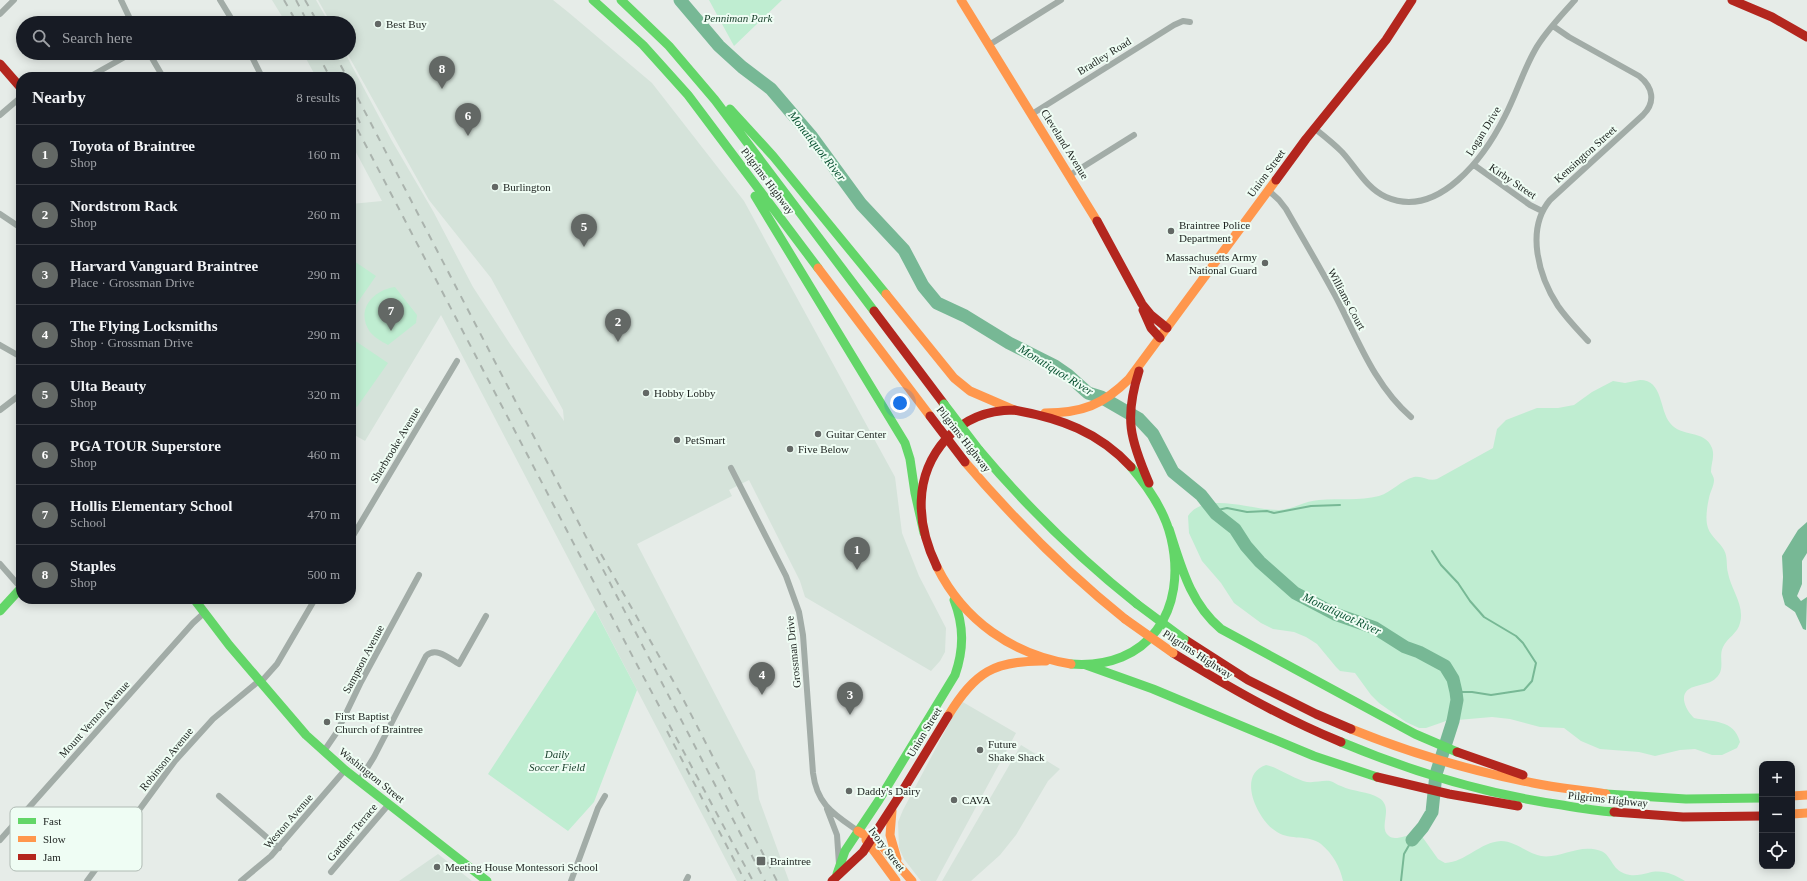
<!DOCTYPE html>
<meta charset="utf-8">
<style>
body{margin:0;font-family:"Times New Roman",serif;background:#20242c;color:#f1f3f6}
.controls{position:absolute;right:12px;bottom:12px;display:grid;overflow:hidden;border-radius:8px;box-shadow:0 2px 10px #0003}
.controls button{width:36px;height:36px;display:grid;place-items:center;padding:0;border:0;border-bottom:1px solid #363941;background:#171b24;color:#f1f3f6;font:20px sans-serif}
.you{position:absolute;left:900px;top:403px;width:14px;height:14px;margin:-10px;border:3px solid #fff;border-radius:50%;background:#1a73e8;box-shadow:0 0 0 6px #1a73e833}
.badge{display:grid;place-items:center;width:26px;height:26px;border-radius:50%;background:#636865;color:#fff;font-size:13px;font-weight:700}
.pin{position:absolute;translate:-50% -33px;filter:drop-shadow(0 1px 2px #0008)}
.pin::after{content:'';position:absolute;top:21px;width:14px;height:12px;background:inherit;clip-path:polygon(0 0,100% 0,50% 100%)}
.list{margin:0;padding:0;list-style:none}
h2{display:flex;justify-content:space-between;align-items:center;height:52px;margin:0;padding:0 16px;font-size:17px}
h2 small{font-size:13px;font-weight:400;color:#9ea1a6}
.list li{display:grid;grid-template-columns:26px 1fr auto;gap:12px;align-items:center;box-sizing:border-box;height:60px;padding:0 16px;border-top:1px solid #363941}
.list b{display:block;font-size:15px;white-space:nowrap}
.list p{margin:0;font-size:13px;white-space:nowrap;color:#9ea1a6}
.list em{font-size:13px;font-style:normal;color:#9ea1a6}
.icon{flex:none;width:22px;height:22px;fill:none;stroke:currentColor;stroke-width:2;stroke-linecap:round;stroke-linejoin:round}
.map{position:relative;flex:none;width:1807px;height:881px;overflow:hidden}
.search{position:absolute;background:#171b24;box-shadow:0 2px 10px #0003;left:16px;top:16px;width:340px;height:44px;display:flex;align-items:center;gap:10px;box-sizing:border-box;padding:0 14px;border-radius:22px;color:#9ea1a6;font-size:15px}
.panel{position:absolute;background:#171b24;box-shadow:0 2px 10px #0003;left:16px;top:72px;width:340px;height:532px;border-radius:16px}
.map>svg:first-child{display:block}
</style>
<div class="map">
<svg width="1807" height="881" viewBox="0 0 1807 881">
<rect width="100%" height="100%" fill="#e6ece8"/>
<path fill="#d5e3da" d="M 272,0 L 316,0 L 329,23 L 286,23 Z
M 318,0 L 553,0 L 568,12 L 652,83 L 744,201 L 895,477 L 902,533 L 919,576 L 946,628 L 945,652 L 940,661 L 931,671 L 805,597 L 800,581 L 749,480 L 729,490 L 732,496 L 637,544 L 755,771 L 759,799 L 789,881 L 737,881 L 441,315 L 365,441 L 351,433 L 351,204 L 382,201 L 351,143 L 351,77 L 316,77 L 303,53 L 345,53 L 392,141 L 433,211 L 473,287 L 510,344 L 564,421 L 563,410 L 491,278 L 429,200 L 347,53 L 349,53 L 349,23 L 331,23 Z
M 961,701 L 1016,733 L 936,881 L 921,881 L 904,859 L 899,848 L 898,822 L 903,810 Z
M 1021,745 L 1060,769 L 1048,781 L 1016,835 L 1000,855 L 971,881 L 942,881 Z
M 438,854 L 472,881 L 399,881 Z"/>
<path fill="#bfedd1" d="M 709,0 L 782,0 L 734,46 Z
M 351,259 L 376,276 L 351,312 Z
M 395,287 L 417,315 L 416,323 L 388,345 C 381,341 375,338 370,332 C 355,310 373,290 395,287 Z
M 351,338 L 388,363 L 357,407 L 351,403 Z
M 1640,380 C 1663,380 1659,409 1670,423 C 1681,438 1705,429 1712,448 C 1715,457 1711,463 1711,472 C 1712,475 1714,477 1714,480 C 1714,486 1710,492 1709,498 C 1707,507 1705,520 1708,528 C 1711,537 1720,542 1724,550 C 1728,557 1726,566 1728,573 C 1731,590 1745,605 1740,623 C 1738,633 1727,638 1723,647 C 1718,657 1726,669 1716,678 C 1707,688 1683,682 1684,700 C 1685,707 1689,713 1694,718 C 1712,722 1734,719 1740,742 L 1737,748 L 1722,755 L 1712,755 L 1695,749 L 1680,750 L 1655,756 L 1639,752 L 1600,749 L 1581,741 L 1564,728 L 1540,727 L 1510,719 L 1492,717 L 1446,721 L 1426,728 L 1419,728 L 1406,722 L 1379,703 L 1371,695 L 1355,673 L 1340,671 L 1336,667 L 1317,644 L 1306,637 L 1294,632 L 1273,629 L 1261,623 L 1234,603 L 1221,583 L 1202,561 L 1189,533 L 1188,516 C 1205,490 1254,511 1280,510 C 1293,509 1305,501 1319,500 C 1339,498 1359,501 1379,496 C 1392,492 1401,480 1414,477 C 1422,475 1429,482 1437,479 L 1493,448 L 1497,429 L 1506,420 L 1537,408 L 1558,408 L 1574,405 L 1592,392 L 1613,381 L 1625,383 Z
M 595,610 L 637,690 L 594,802 L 568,831 L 488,774 Z
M 1266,765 C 1279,768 1290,777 1303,781 C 1312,784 1321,780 1330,781 C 1334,782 1337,785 1341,786 C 1353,792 1368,791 1379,798 C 1395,808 1377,827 1389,836 C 1396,842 1409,832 1421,835 L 1438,859 L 1445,863 C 1466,862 1480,842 1501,841 C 1515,841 1527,853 1541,856 C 1561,859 1579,843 1601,851 C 1613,856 1611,872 1630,875 C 1636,876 1643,874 1648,873 C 1662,869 1673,874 1685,881 L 1343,881 C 1340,867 1333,854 1321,844 C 1308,834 1291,841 1277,832 C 1259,822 1235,775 1266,765 Z"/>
<path fill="#77b895" d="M 1807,522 L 1807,553 L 1802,561 L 1802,584 L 1797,596 L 1801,601 L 1807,597 L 1806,630 L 1803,629 L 1795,612 L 1785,605 L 1782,594 L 1783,577 L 1782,556 L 1798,530 Z"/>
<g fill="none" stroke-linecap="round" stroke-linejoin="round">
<path stroke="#77b895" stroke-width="2" d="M 1213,511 L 1227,508 L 1247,512 L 1267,511 L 1274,513 L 1311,506 L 1340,505
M 1432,551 L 1441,565 L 1458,583 L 1470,601 L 1484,617 L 1516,636 L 1523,643 L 1536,663 L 1532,681 L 1524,690 L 1491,695 L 1472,692 L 1456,692
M 1401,881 L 1404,854 L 1412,840"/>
<path stroke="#77b895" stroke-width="13" d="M 680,0 L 719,46 L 742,67 L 771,89 L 812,137 L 861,204 L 904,250 L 923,286 L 937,303 L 965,316 L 1009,343 L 1055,366 L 1068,375 L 1088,393 L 1101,397 L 1139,419 L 1153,434 L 1173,472 L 1201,495 L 1216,514 L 1235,529 L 1246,546 L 1260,562 L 1295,593 L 1335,614 L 1375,628 L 1405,647 L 1419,652 L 1445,666 L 1453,679 L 1456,692 L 1457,700 L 1453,721 L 1436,774 L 1432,812 L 1423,827 L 1412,840"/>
<path stroke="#a2aca7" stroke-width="6" d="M 121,0 L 132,23
M 220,0 L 234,23
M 0,14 L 14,0
M 1553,26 L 1569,37 L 1639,76 C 1653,87 1656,102 1643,115 L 1550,200 C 1525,230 1539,277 1558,306 C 1567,319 1578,330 1588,341
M 989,45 L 1061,0
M 149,53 L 163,77
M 250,53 L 262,77
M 89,77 L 132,53
M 1032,114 L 1174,25 L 1183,21 L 1190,22
M 0,115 L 21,97
M 1314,128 C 1324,136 1333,143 1342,152 C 1356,167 1366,188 1386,197 C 1439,220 1485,156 1505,116 C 1516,95 1523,71 1535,50 C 1545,32 1561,16 1575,0
M 1474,165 L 1530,205 L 1542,211
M 1070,175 L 1134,135
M 1268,190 L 1279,200 L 1286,209 C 1303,239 1321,269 1337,299 C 1358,340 1375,386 1411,417
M 0,214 L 21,228
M 0,345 L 21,357
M 0,410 L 21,394
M 731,468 L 786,576 L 799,612 L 803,635 L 813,773 C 817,805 834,814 858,831
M 351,539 L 457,361
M 0,564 L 21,588
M 260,683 L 277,664 L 315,599
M 324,751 L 337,732 L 361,682 L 419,575
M 359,781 L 374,757 L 426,656 C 436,646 450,659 459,664 L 486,616
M 219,796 L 279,848
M 827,809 L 837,835 L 839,864
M 0,840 L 193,623 L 204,613
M 331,872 L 389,804
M 87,881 L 175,761 L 213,719 L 259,681
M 241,881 L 271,856 L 345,770
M 571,881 L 598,808 L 605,796
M 686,881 L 688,877"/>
<path stroke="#63d668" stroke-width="9" d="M 593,0 L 643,45 L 688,95 L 818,268
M 621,0 L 669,46 L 715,100 L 874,311
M 730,109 L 773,156 L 886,294
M 755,196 L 905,443 L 910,459 L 915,493 L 924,533
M 979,450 C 1027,507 1079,558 1137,604
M 1169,529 C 1181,566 1190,603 1221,629 L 1415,734 L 1457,752
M 194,599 L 229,645 L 306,735 L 345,770 L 487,881
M 0,611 L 21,588
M 1071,664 C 1149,670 1188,610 1171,538 C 1165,511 1149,488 1131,467
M 1086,665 L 1153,689 L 1314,756 L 1377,777
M 1341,742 C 1412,772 1486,794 1562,805 C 1579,808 1596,811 1614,812
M 1606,794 L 1686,799 L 1762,798
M 837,874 L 845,851 L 879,800 L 955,675 C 964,649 964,626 954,600"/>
<path stroke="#ff974d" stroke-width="9" d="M 961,0 L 1097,221
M 818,268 L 930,416
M 886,294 L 954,378 L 970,391 L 1014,410
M 1045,413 C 1082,413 1103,405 1129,379 L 1276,180
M 965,462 C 1014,519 1066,572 1125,619
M 937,567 C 964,621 1012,654 1071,664
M 948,716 C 975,672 994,660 1046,661
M 1351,729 C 1410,753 1471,771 1533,783 C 1557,788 1582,790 1606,794
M 1792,796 L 1807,795
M 892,811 L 890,835 L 897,859
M 1792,814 L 1807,813
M 858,831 L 882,846 L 912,881
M 866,840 L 896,881"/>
<path stroke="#b3261e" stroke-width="9" d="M 1732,0 L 1772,17 L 1807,37
M 0,64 L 21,88
M 1276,180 L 1306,139 L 1386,40 L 1412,0
M 1097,221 L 1142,304 L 1151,315 L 1167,328
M 1143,310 L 1151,328 L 1160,338
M 874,311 L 944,404
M 1139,371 C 1124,418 1130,439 1149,483
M 1014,410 C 1060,418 1099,432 1131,467
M 937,567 C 916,524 913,476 946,439 C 964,419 987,410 1014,410
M 1184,639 L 1248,680 L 1316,714 L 1351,729
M 1173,653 C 1227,686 1282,718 1341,742
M 1457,752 L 1523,775
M 1377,777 L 1449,794 L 1518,806
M 1614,812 L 1683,817 L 1762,816
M 832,881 L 863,852 L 900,795 L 948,716"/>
<path stroke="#aab3ad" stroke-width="2" stroke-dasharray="7 7" stroke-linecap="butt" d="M 284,0 L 297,23
M 296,0 L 308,23
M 305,0 L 318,23
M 317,53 L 330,77
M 334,53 L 347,77
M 351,85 L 765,881
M 351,105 L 360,123
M 351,117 L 635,661 L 753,881
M 601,554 L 680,693 L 777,881
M 667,731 L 745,881"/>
<path stroke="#63d668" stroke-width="9" d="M 944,404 L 979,450
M 1137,604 L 1184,639"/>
<path stroke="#ff974d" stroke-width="9" d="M 1125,619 L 1173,653"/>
<path stroke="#b3261e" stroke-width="9" d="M 930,416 L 965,462"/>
</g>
<g fill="#636865" stroke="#effdf4" stroke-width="1.5">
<circle cx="378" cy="24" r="4"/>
<circle cx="495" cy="187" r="4"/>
<circle cx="1171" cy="231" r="4"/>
<circle cx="1265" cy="263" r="4"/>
<circle cx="646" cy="393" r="4"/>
<circle cx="818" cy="434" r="4"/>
<circle cx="677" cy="440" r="4"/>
<circle cx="790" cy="449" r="4"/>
<circle cx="327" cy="722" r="4"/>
<circle cx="980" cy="750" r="4"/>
<circle cx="849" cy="791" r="4"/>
<circle cx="954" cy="800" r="4"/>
<rect x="756" y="856" width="10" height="10" rx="2"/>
<circle cx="437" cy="867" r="4"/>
</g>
<g text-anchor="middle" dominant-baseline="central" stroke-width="4" stroke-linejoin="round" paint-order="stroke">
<g font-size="11" font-style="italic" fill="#173e29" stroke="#effdf4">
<text x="738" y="18">Penniman Park</text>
<text x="557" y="754">Daily<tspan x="557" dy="13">Soccer Field</tspan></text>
</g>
<g font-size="11" fill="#1c211e" stroke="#effdf4" text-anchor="start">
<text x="386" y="24">Best Buy</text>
<text x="503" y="187">Burlington</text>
<text x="1179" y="225">Braintree Police<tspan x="1179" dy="13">Department</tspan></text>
<text x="1257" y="257" text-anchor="end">Massachusetts Army<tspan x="1257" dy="13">National Guard</tspan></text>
<text x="654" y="393">Hobby Lobby</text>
<text x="826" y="434">Guitar Center</text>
<text x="685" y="440">PetSmart</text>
<text x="798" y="449">Five Below</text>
<text x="335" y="716">First Baptist<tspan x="335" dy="13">Church of Braintree</tspan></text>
<text x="988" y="744">Future<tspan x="988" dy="13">Shake Shack</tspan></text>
<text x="857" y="791">Daddy's Dairy</text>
<text x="962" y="800">CAVA</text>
<text x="770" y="861">Braintree</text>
<text x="445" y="867">Meeting House Montessori School</text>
</g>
<g font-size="11" fill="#1c211e" stroke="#effdf4">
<text transform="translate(1104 56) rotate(-32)">Bradley Road</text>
<text transform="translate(1483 131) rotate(-58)">Logan Drive</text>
<text transform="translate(1065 144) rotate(58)">Cleveland Avenue</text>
<text transform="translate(1585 154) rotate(-42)">Kensington Street</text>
<text transform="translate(1266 173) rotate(-54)">Union Street</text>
<text transform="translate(768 181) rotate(53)">Pilgrims Highway</text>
<text transform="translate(1513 181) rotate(34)">Kirby Street</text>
<text transform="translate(1347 299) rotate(62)">Williams Court</text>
<text transform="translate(964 439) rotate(52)">Pilgrims Highway</text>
<text transform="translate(395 445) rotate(-59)">Sherbrooke Avenue</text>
<text transform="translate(793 652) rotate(-96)">Grossman Drive</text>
<text transform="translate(1198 654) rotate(33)">Pilgrims Highway</text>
<text transform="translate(363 659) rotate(-62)">Sampson Avenue</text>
<text transform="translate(94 719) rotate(-48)">Mount Vernon Avenue</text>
<text transform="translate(924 732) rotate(-59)">Union Street</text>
<text transform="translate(166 759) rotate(-51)">Robinson Avenue</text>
<text transform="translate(372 775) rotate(39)">Washington Street</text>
<text transform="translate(1608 799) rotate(6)">Pilgrims Highway</text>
<text transform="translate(288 821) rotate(-49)">Weston Avenue</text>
<text transform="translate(352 832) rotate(-50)">Gardner Terrace</text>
<text transform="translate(887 849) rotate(53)">Ivory Street</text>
</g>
<g font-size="12" font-style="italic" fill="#0a5232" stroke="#effdf4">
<text transform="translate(817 146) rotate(52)">Monatiquot River</text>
<text transform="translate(1056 370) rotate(32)">Monatiquot River</text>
<text transform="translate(1342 614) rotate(25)">Monatiquot River</text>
</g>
</g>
<rect x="10" y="807" width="132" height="64" rx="6" fill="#effdf4" stroke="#b0bbb4" stroke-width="1"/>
<rect x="18" y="818" width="18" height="6" fill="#63d668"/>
<rect x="18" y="836" width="18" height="6" fill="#ff974d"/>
<rect x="18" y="854" width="18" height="6" fill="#b3261e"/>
<g font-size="11" fill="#1c211e">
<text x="43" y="825">Fast</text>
<text x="43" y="843">Slow</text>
<text x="43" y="861">Jam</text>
</g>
</svg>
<div class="controls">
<button>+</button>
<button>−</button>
<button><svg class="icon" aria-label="locate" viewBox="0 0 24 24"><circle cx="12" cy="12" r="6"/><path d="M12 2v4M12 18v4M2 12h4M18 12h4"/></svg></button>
</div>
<div class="you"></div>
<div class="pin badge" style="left:857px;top:570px">1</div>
<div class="pin badge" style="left:618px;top:342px">2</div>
<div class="pin badge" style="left:850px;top:715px">3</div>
<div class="pin badge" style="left:762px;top:695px">4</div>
<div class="pin badge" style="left:584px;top:247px">5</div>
<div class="pin badge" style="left:468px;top:136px">6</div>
<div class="pin badge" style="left:391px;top:331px">7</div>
<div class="pin badge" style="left:442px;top:89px">8</div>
<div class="search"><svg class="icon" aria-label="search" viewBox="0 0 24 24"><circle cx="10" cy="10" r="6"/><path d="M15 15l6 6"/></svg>Search here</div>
<section class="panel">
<h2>Nearby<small>8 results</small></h2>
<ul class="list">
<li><span class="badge">1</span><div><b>Toyota of Braintree</b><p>Shop</p></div><em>160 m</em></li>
<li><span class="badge">2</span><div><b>Nordstrom Rack</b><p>Shop</p></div><em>260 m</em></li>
<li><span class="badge">3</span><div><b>Harvard Vanguard Braintree</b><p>Place · Grossman Drive</p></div><em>290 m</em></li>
<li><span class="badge">4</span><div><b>The Flying Locksmiths</b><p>Shop · Grossman Drive</p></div><em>290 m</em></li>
<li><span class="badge">5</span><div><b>Ulta Beauty</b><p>Shop</p></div><em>320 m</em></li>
<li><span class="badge">6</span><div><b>PGA TOUR Superstore</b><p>Shop</p></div><em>460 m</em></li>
<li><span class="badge">7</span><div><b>Hollis Elementary School</b><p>School</p></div><em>470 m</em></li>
<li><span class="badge">8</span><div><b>Staples</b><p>Shop</p></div><em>500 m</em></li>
</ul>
</section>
</div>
